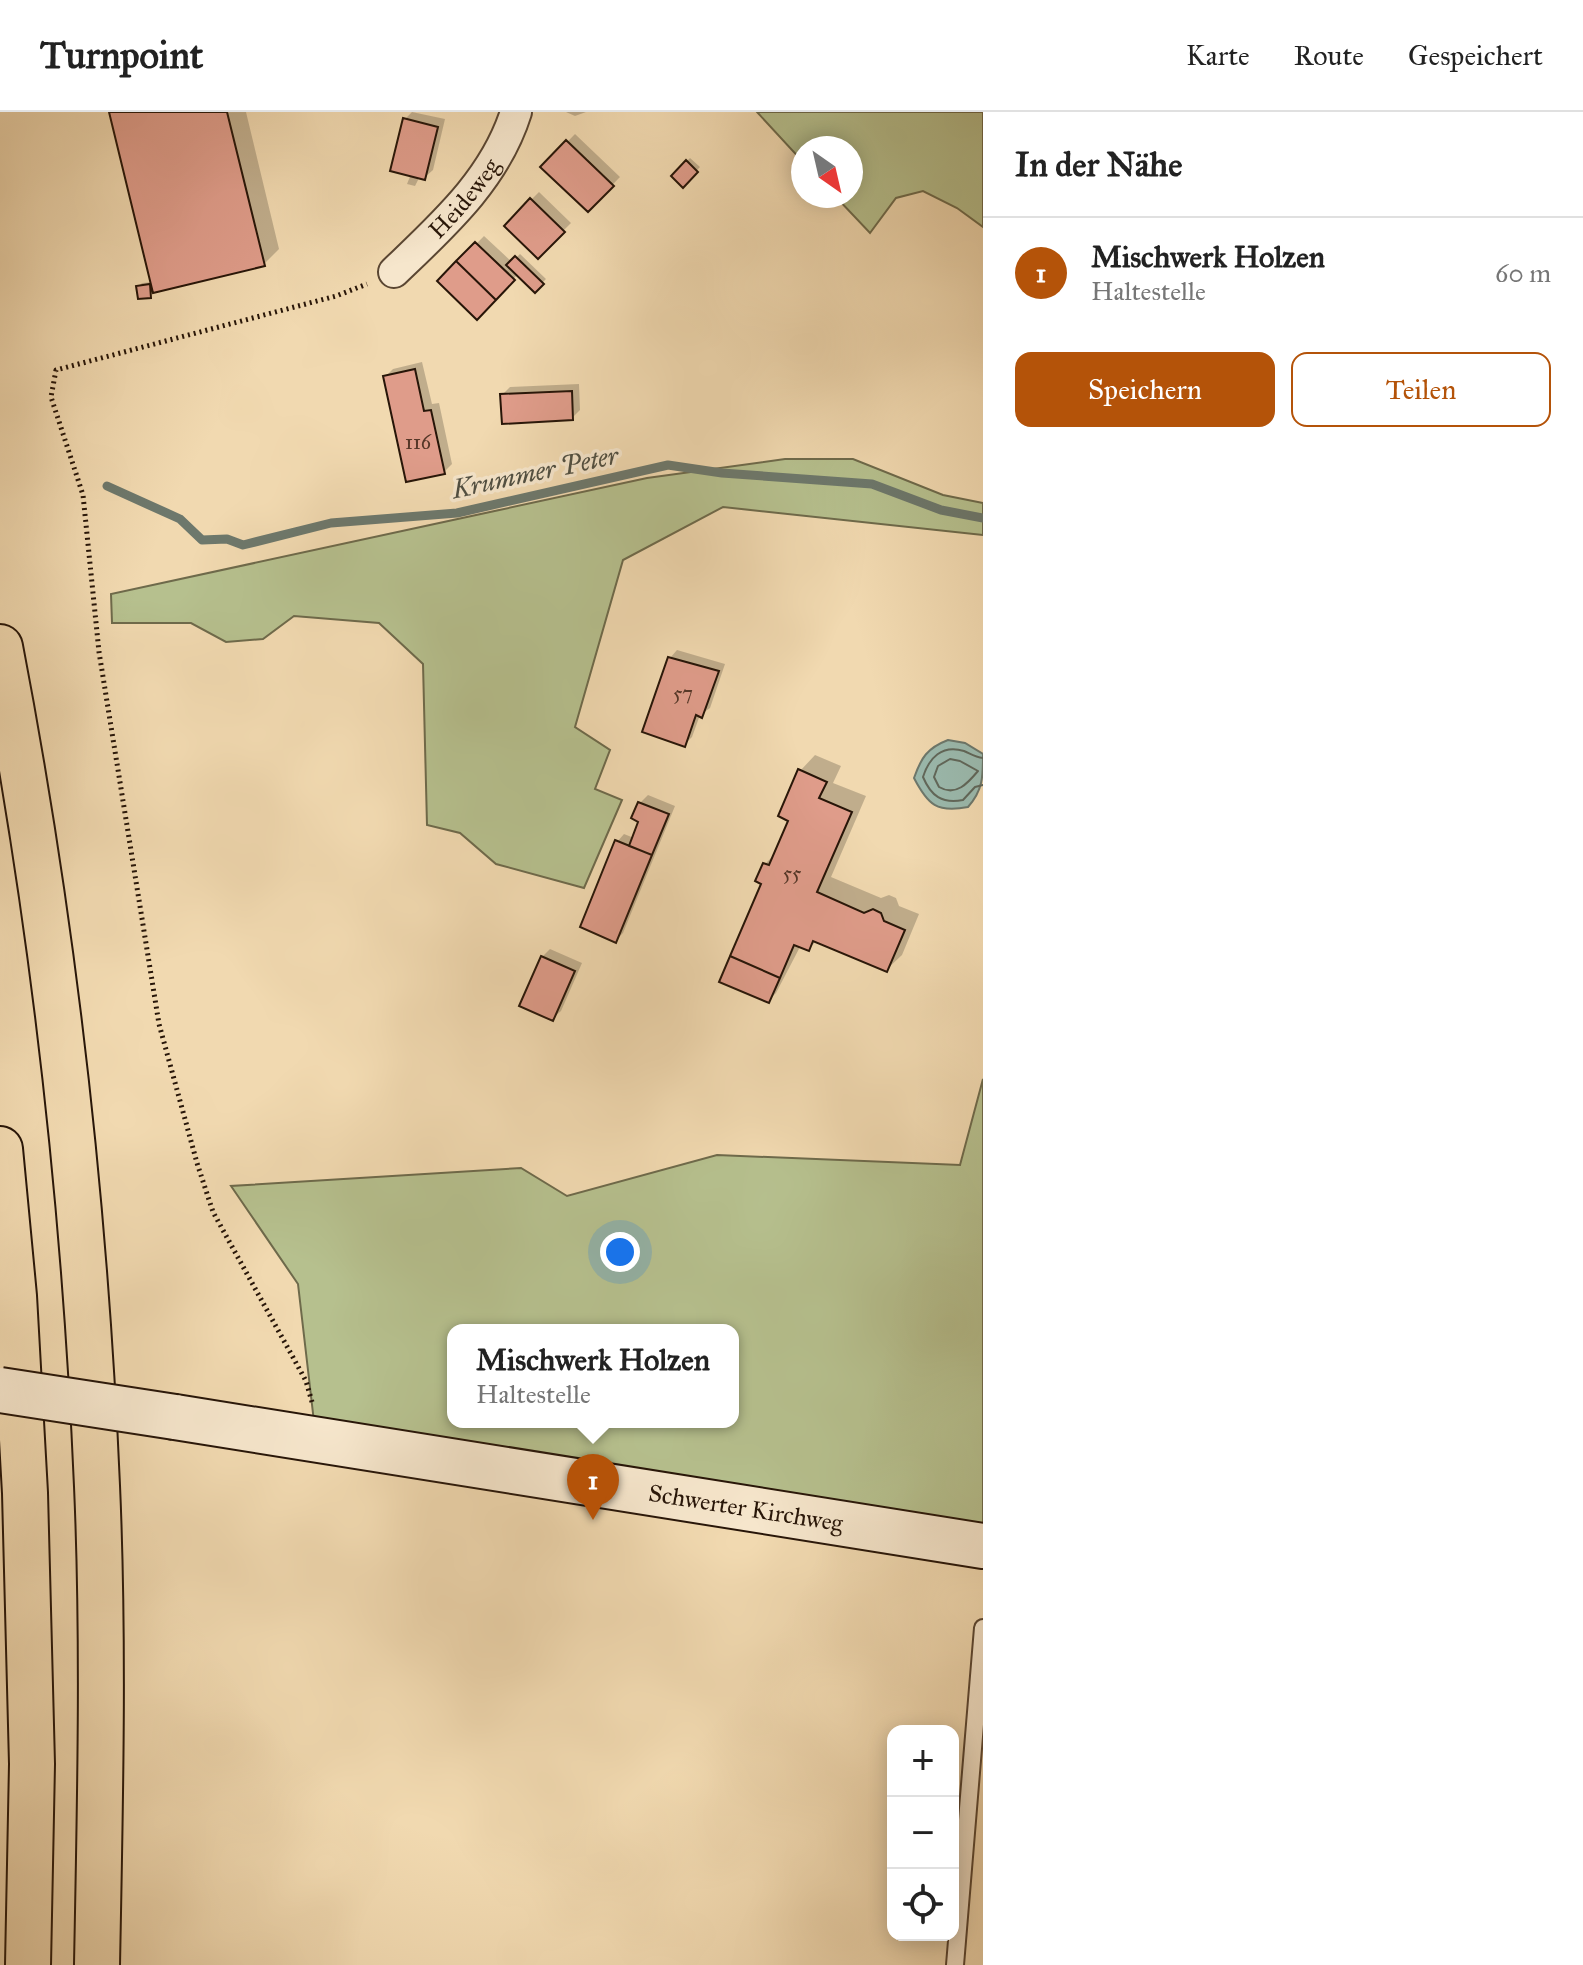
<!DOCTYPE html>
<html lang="de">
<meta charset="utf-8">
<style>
body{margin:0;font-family:"IM FELL Great Primer",serif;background:#f2f2f2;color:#222}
.controls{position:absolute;right:24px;bottom:24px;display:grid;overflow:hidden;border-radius:16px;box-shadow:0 4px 20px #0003}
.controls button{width:72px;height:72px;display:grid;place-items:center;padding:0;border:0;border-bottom:2px solid #e0e0e0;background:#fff;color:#222;font:40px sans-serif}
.compass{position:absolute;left:791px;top:24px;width:72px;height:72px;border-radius:50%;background:#fff;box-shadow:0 4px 20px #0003;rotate:146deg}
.you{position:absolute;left:620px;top:1140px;width:28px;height:28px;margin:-20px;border:6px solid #fff;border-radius:50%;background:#1a73e8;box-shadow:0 0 0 12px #1a73e833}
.badge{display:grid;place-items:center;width:52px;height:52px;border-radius:50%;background:#b45309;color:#fff;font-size:26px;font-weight:700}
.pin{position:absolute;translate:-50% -66px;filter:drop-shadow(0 2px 4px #0008)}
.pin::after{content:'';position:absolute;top:42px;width:28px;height:24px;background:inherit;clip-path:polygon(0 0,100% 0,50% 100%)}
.popup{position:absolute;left:447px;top:1212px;width:292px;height:104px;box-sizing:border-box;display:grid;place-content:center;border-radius:16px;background:#fff;filter:drop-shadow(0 2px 6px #0005);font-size:26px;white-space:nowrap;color:#767676}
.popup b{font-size:30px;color:#222}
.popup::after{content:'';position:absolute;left:50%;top:100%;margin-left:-16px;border:16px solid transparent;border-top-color:#fff}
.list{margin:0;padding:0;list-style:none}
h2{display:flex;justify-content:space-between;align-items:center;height:104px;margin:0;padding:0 32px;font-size:34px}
h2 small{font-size:26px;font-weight:400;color:#767676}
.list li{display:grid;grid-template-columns:52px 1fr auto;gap:24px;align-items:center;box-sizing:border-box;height:112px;padding:0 32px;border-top:2px solid #e0e0e0}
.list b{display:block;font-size:30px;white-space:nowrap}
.list p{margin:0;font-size:26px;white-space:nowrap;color:#767676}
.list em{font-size:26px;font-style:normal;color:#767676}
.actions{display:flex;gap:16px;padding:24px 32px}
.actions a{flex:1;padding:18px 0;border:2px solid #b45309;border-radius:16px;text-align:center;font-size:28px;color:#b45309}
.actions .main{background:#b45309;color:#fff}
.icon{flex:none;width:44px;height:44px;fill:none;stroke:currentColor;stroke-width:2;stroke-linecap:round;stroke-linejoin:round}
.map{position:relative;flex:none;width:983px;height:1853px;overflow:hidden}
header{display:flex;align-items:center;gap:48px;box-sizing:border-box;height:112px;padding:0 40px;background:#fff;border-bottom:2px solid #e0e0e0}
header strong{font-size:38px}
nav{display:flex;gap:44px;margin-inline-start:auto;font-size:28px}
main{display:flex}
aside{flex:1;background:#fff}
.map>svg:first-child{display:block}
</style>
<header>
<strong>Turnpoint</strong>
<nav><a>Karte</a><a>Route</a><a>Gespeichert</a></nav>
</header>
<main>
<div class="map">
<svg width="983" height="1853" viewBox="0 0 983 1853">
<rect width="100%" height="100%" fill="#f1d9b0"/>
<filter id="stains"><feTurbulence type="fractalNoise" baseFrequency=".0025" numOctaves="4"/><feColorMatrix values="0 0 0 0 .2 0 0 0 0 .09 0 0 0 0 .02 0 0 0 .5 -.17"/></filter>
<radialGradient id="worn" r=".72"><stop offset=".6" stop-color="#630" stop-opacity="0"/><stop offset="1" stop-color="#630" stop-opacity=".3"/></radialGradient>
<path fill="#b6c08e" stroke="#6e6a4b" stroke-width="2" fill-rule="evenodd" d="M 757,0 L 983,0 L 983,115 L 957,96 L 923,79 L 896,86 L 870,121 L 835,84 L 851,84 L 851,36 L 803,36 L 803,50 Z
M 785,347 L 853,347 L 943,383 L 983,391 L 983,423 L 723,395 L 623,448 L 575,615 L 610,638 L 595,677 L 622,688 L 584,776 L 496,752 L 460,721 L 427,713 L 423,552 L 379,511 L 294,504 L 263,527 L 226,530 L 191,511 L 112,511 L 111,482 L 647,366 Z
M 983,967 L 983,1434 L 316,1327 L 298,1172 L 231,1074 L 521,1056 L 567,1084 L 717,1043 L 960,1053 ZM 453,1218 L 733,1218 L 733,1310 L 453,1310 Z"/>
<path fill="#9bbaae" stroke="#6d786c" stroke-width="2" d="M 948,628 L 965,631 L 983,642 C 983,665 983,678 968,695 C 937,701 928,693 914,666 C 921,646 927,636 948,628 Z"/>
<path fill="#0003" d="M 111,0 L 246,0 L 279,137 L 264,152 L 154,180 L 150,184 L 138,175 L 142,171 L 153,170 Z
M 412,0 L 445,7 L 433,58 L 425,65 L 420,64 L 415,74 L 407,72 L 411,62 L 405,7 Z
M 566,0 L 586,0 L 575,4 Z
M 575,22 L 620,65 L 588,98 L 543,55 Z
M 690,46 L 700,55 L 683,73 L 673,63 Z
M 539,80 L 571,111 L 538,144 L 506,113 Z
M 484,124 L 512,150 L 520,142 L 546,167 L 535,178 L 518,162 L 477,205 L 440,169 Z
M 422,250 L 432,292 L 439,291 L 452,352 L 444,360 L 385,265 L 393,257 Z
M 579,272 L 580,298 L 572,306 L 502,283 L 510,275 Z
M 677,538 L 725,552 L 710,596 L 700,603 L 692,625 L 684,633 L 670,546 Z
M 815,643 L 841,654 L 833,671 L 866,684 L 831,765 L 881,786 L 889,783 L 896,786 L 899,794 L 919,802 L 902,843 L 886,858 L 817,828 L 809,837 L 801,833 L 776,881 L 768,889 L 765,752 L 778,739 L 791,708 L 800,659 Z
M 648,683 L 675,694 L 623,821 L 615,829 L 617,730 L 624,722 L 634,726 L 641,709 L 640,691 Z
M 550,837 L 582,851 L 561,899 L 553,906 L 542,845 Z"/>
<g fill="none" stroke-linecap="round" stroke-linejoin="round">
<path stroke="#61685b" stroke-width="2" d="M 983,646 C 975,645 971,642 964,639 C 942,632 929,646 923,665 C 931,684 942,692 963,688 L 975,675 L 983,673
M 950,647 L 960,649 L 978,659 C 968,671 956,685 939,675 L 934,665 L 938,654 Z"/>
<path stroke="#6d786c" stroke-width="9" d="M 107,374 L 180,407 L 202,428 L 227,427 L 243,433 L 331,411 L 457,401 L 668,353 L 722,361 L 872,372 L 941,398 L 983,406"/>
</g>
<path fill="#df9c8a" stroke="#271508" stroke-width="2" d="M 109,0 L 227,0 L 265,154 L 153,181 Z
M 403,6 L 438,15 L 425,68 L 390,59 Z
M 566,28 L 614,74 L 588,100 L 540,55 Z
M 686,48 L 698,60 L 683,76 L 671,64 Z
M 530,86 L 565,120 L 538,147 L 504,114 Z
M 475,130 L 515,168 L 496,188 L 456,149 Z
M 515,144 L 544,172 L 535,181 L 506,153 Z
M 456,149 L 496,188 L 477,208 L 437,169 Z
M 150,172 L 151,186 L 138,187 L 136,174 Z
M 415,257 L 424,299 L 431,298 L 445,362 L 406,370 L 383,264 Z
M 572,279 L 573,308 L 502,312 L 500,282 Z
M 668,545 L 719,559 L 702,606 L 696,603 L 685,635 L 642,620 Z
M 798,657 L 827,670 L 819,686 L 852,700 L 817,780 L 864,801 L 873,797 L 881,801 L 884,809 L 905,818 L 887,860 L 813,829 L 809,839 L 794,833 L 780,866 L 730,844 L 761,772 L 755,769 L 763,751 L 769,753 L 788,709 L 778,704 Z
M 638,690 L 669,702 L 652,743 L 629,734 L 638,710 L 631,706 Z
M 615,728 L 652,743 L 616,831 L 580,815 Z
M 541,844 L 575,859 L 553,909 L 519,894 Z
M 730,844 L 780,866 L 769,891 L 719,870 Z"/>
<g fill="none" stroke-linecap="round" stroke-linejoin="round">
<defs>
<path id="service" d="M 955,1853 L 983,1516"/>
<g id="minor">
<path id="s1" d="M 394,160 C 443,113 495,67 516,0"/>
</g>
<g id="secondary">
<path id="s2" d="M 175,1305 L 983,1434"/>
</g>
<path id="motorway" d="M 0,535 C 53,811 85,1093 97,1374 C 104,1533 100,1694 97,1853
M 0,1037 L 14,1184 L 25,1381 L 32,1652 L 28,1853"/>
</defs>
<use href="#service" stroke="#5a4632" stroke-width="20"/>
<use href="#minor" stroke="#5a4632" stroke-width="34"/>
<use href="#secondary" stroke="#271508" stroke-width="48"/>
<use href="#motorway" stroke="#271508" stroke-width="48"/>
<path stroke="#271508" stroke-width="5" stroke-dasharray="2 4" stroke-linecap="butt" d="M 312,1290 L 306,1269 L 213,1100 L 197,1051 L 159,912 L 99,540 L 83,383 L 51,285 L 56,258 L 336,184 L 367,172"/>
<use href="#service" stroke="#f6e6cc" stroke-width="16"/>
<use href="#minor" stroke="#f6e6cc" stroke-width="30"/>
<use href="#secondary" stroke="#f6e6cc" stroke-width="44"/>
<use href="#motorway" stroke="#f1d9b0" stroke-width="44"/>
<defs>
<path id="secondary-bridge" d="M 0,1278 L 175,1305"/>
</defs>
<use href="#secondary-bridge" stroke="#271508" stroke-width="48" stroke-linecap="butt"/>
<use href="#secondary-bridge" stroke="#f6e6cc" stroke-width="44"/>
</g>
<g text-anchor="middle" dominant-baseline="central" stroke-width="7" stroke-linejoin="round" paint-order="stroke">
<g font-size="20" fill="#553728">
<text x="418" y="330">116</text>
<text x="683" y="581">57</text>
<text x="792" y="761">55</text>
</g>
<g font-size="24" fill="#271508" stroke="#f6e6cc">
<text stroke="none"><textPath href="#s1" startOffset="102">Heideweg</textPath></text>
<text stroke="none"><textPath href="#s2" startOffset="578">Schwerter Kirchweg</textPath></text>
</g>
<g font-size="26" font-style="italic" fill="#504f42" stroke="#f6e6cc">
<text transform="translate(535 360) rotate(-12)">Krummer Peter</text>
</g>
</g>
<rect width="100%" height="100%" filter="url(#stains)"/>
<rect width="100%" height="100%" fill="url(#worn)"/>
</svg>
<div class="controls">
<button>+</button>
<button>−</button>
<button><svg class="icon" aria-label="locate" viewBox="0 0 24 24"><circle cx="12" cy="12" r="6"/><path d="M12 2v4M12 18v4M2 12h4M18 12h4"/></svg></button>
</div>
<svg class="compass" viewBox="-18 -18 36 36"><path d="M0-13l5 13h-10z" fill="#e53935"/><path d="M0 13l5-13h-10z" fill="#767676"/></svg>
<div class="you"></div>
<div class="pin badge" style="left:593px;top:1408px">1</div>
<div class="popup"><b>Mischwerk Holzen</b>Haltestelle</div>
</div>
<aside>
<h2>In der Nähe<small></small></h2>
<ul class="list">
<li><span class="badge">1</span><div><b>Mischwerk Holzen</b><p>Haltestelle</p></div><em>60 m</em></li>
</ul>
<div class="actions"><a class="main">Speichern</a><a>Teilen</a></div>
</aside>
</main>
